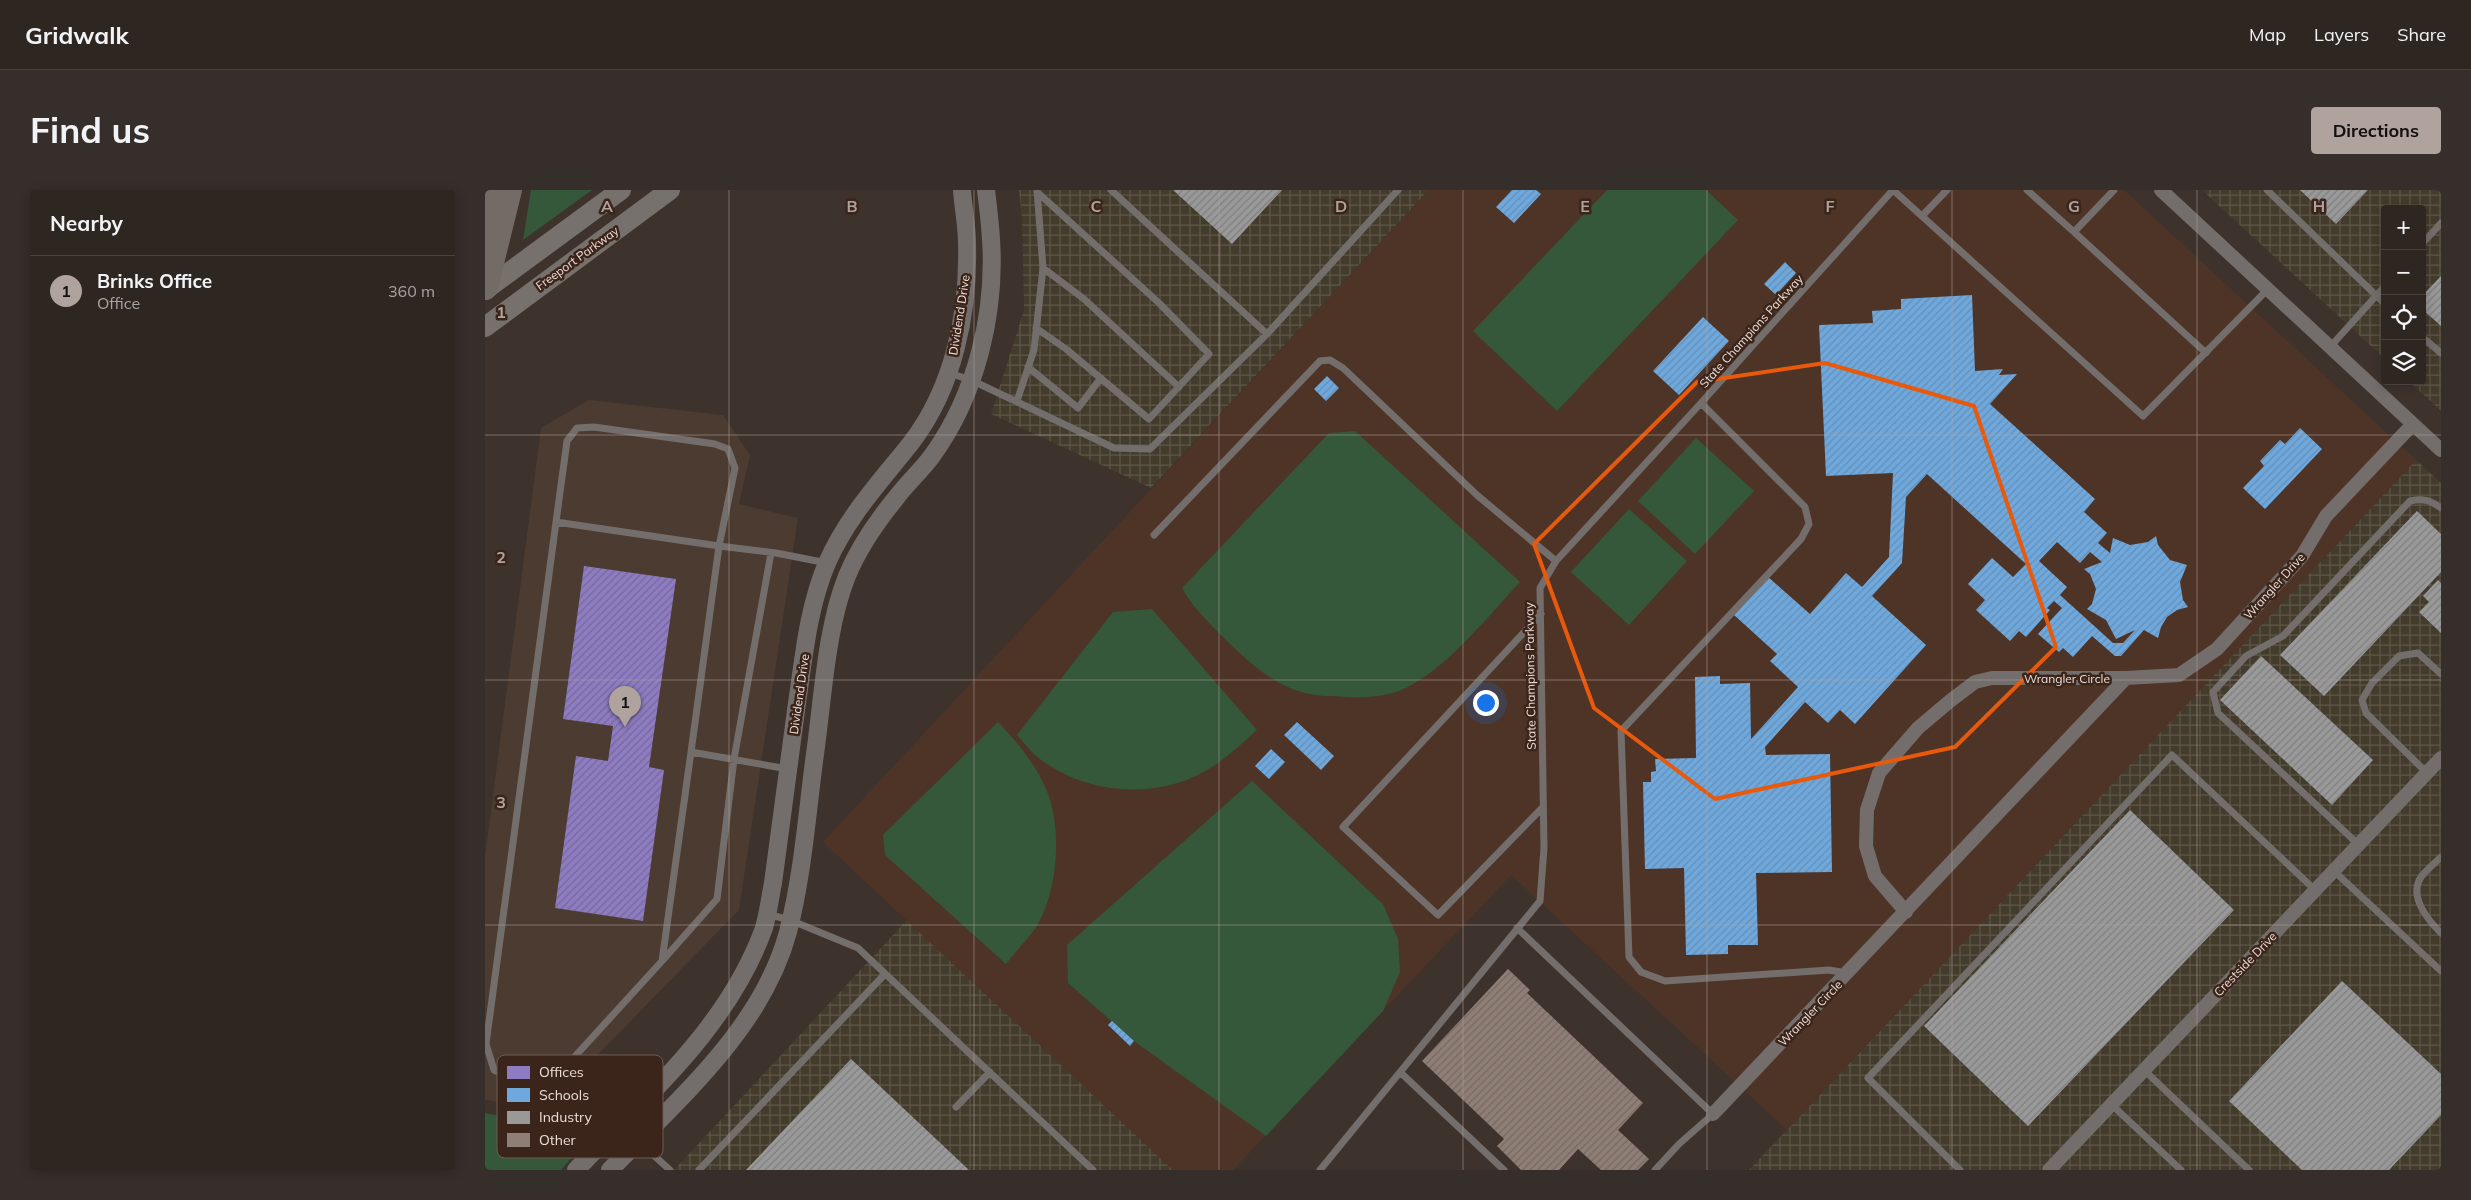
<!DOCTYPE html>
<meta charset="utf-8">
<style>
body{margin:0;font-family:Mulish,sans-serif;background:#362e2a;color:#f1f3f6}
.controls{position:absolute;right:15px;top:15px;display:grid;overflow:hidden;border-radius:5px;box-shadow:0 2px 12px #0003}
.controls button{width:45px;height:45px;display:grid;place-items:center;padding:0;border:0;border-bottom:1px solid #49433f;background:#2e2621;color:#f1f3f6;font:25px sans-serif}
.you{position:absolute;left:1000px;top:512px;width:18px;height:18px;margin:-12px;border:4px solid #fff;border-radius:50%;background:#1a73e8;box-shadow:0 0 0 8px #1a73e833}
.badge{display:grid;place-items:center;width:32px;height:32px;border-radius:50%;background:#b0a29c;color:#111;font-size:16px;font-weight:700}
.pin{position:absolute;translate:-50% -41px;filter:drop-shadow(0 1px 2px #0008)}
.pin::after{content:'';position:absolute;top:26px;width:18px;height:15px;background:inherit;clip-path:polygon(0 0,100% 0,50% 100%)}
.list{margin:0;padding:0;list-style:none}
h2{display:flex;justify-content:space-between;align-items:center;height:65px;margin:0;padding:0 20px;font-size:21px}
h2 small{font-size:16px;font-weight:400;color:#a7a5a5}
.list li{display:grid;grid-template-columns:32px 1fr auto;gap:15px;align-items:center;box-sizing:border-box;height:70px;padding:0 20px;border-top:1px solid #49433f}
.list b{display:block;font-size:19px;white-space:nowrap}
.list p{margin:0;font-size:16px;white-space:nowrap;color:#a7a5a5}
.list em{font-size:16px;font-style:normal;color:#a7a5a5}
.icon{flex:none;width:28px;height:28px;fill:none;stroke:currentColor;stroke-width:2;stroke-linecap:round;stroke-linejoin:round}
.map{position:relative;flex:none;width:1956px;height:980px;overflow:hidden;border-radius:5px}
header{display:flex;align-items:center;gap:30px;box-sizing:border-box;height:70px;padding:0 25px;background:#2e2621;border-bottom:1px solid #49433f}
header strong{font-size:24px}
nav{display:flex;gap:28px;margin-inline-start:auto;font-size:18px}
.intro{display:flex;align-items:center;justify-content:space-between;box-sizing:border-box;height:120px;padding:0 30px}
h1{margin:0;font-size:35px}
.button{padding:12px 22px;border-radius:5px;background:#b0a29c;color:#111;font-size:18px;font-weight:700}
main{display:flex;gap:30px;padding:0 30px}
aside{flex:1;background:#2e2621;border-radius:5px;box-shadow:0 2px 12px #0003}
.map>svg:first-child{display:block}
</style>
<header>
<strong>Gridwalk</strong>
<nav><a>Map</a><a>Layers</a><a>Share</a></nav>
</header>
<div class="intro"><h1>Find us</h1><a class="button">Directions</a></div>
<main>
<aside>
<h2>Nearby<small></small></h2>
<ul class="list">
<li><span class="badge">1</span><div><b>Brinks Office</b><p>Office</p></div><em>360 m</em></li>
</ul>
</aside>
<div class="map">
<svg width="1956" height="980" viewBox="0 0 1956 980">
<defs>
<pattern id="industrial-grid" width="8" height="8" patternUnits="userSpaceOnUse" patternTransform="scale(1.25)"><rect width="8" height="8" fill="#433b2b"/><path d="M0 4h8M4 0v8" fill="none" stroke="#5e5749"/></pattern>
<pattern id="offices-hatch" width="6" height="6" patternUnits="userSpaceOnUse" patternTransform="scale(1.25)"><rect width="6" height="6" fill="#8e7cc3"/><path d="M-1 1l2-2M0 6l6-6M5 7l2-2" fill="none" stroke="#756896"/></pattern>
<pattern id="schools-hatch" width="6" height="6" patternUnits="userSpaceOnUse" patternTransform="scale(1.25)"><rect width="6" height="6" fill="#6fa8dc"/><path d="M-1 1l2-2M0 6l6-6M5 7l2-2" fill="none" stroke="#658fb5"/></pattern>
<pattern id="industry-hatch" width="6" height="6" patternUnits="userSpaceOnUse" patternTransform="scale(1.25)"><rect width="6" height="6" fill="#999"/><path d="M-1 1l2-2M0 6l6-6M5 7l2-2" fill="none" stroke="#807f7f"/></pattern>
<pattern id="building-hatch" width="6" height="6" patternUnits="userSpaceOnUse" patternTransform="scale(1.25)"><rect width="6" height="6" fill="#8f7e76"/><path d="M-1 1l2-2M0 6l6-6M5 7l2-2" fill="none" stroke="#766963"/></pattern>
</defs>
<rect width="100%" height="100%" fill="#3e322c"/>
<path fill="#4b3b30" d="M 104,210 L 238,225 L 265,265 L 254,314 L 313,328 L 254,720 L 61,918 L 0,910 L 0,666 L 56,238 Z"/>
<path fill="url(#industrial-grid)" d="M 534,0 L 944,0 L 666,298 L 506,224 L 539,120 L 537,28 Z
M 1717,0 L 1956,0 L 1956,221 L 1924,191 L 1937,191 L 1937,19 L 1900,19 L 1900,169 Z
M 1931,270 L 1956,293 L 1956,980 L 1264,980 Z
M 422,730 L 688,980 L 189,980 Z"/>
<path fill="#4e3427" d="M 944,0 L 1639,0 L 1931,270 L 1302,940 L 1026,685 L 748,980 L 688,980 L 338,652 Z"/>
<path fill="#345839" d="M 46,0 L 107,0 L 38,50 Z
M 1122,0 L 1221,0 L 1253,30 L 1072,221 L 988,141 Z
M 870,241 L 1035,392 C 1002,427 959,483 914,501 C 897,507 878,508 861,507 C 851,506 841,507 831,505 C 792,500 762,471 736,445 C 721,430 707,416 697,398 L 844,243 Z
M 1211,248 L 1269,301 L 1210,364 L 1153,311 Z
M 1144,319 L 1202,371 L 1144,435 L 1086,382 Z
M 667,419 L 772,540 C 752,558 730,579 704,589 C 654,609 592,600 550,565 C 544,559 538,552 532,545 L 628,422 Z
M 513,532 C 532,552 550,573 561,599 C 578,637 573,704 550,739 C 541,751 530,762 521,774 L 400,665 L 398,645 Z
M 767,591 L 898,714 L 913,749 L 915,782 L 898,821 L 781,946 L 649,851 L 583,793 L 582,755 Z
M 0,923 L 106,945 L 76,980 L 0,980 Z"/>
<path fill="url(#offices-hatch)" d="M 99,376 L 191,389 L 164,577 L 179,580 L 158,731 L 70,718 L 91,566 L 123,571 L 128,536 L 78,529 Z"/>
<path fill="url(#schools-hatch)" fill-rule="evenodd" d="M 1027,0 L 1051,0 L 1056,4 L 1029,33 L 1011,17 Z
M 1300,72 L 1311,83 L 1291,105 L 1279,94 Z
M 1487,105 L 1490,181 L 1518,179 L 1514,185 L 1532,184 L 1505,214 L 1610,309 L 1599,322 L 1622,343 L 1613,353 L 1625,363 L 1628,348 L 1645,355 L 1663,352 L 1671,346 L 1673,355 L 1685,370 L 1702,375 L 1695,392 L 1698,410 L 1703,417 L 1692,420 L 1682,427 L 1676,437 L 1673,448 L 1659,440 L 1636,466 L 1630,466 L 1607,446 L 1588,467 L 1578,458 L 1574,462 L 1553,444 L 1577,418 L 1569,411 L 1562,418 L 1565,420 L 1541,447 L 1534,441 L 1525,451 L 1491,420 L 1500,410 L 1483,394 L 1507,368 L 1528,387 L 1541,374 L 1442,284 L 1421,307 L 1417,373 L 1387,406 L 1441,455 L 1370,534 L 1355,520 L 1343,533 L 1320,512 L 1280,557 L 1281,565 L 1345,564 L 1347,682 L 1271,683 L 1273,755 L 1243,755 L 1243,764 L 1201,765 L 1199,678 L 1160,679 L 1158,592 L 1166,592 L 1166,582 L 1171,581 L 1170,569 L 1211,568 L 1210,487 L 1235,486 L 1235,494 L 1265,493 L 1266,549 L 1313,497 L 1285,471 L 1292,464 L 1249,425 L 1283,387 L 1325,424 L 1361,383 L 1377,397 L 1404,367 L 1408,283 L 1341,286 L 1334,135 L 1388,133 L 1387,121 L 1416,119 L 1416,109 ZM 1572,352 L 1595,373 L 1605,362 L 1617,372 L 1599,379 L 1605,384 L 1611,399 L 1607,414 L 1602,419 L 1621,430 L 1631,449 L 1650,440 L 1638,453 L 1628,453 L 1575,405 L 1582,397 L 1554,371 Z
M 1218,127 L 1244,151 L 1194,205 L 1168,181 Z
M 842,186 L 854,198 L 841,211 L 829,199 Z
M 1815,238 L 1837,259 L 1780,319 L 1758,298 L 1779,276 L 1775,271 L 1795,250 L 1800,254 Z
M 812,532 L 849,566 L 836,580 L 799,545 Z
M 786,559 L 800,572 L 784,589 L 770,576 Z
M 627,831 L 649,851 L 645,856 L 623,835 Z"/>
<path fill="url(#industry-hatch)" d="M 688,0 L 797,0 L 747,54 Z
M 1815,0 L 1883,0 L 1851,34 Z
M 1956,86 L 1956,136 L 1937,119 L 1937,106 Z
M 1932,321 L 1956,344 L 1956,382 L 1839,506 L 1795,465 Z
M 1953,390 L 1956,393 L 1956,443 L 1934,422 L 1944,412 L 1938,406 Z
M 1776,466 L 1888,570 L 1847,615 L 1735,510 Z
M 1645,620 L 1749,720 L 1543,936 L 1439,836 Z
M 1857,791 L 1956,884 L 1956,925 L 1904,980 L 1817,980 L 1744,911 Z
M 366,869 L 484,980 L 261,980 Z"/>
<path fill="url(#building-hatch)" d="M 1023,779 L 1045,800 L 1042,803 L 1158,913 L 1133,940 L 1164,969 L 1153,980 L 1116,980 L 1093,959 L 1074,980 L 1036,980 L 1012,956 L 1019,949 L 937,871 Z"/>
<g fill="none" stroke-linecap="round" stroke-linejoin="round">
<path stroke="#736e6b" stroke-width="7" d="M 626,0 L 782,144
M 1408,0 L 1658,226 L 1783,99
M 1542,0 L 1589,42 L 1629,0
M 1782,0 L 1900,114
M 1437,26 L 1462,0
M 1589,42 L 1721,163
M 1937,54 L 1956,33
M 558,78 L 599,109 L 694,197
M 551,138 L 581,159 L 664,229 L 724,164 L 674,113 L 552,2
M 1937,147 L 1956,163
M 1845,157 L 1900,96
M 543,177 L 593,218 L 616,188
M 465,183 L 488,191 L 629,258 L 665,259 L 782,144 L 913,0
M 532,211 L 549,160 L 558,78 L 552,0
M 1216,213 L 1320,317 L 1324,334 L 1316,349 L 1136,541 L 1144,767 L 1156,782 L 1180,791 L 1344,780 L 1362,783
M 71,332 L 82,251 L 92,238 L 109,237 L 230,254 L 243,259 L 250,278 L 234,356 L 291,363 L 342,373
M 669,345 L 835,171 L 845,170 L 858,178 L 993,306 L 1071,371
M 1056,424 L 858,637 L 953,725 L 1058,617
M 206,562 L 177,771 L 83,874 L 60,892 L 26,888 L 9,880 L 1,854 L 71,332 L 234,356 L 206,562 L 303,579
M 1942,583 L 1881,523 L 1877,510 L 1887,493 L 1914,466 L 1933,463 L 1956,484
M 1874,655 L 1733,523 L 1728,502 L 1761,466 L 1798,446 L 1925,311 C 1938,308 1945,310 1956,318
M 1956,667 C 1950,673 1941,680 1936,687 C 1923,707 1943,730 1956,743
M 1849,681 L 1956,781
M 282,724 L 305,730 L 373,758 L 608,980
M 1032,738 L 1228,924 L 1194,954 L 1170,980
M 178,770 L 232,709 L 249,569 L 286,363
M 1659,880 L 1764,980
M 915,882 L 1019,980
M 1627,915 L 1696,980
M 471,917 L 505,882
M 153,951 L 185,980
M 214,980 L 400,784
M 835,980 L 1055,711 L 1059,658 L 1055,398 L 1071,371 L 1216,213 L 1408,0
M 1475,980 L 1383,888 L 1687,565 L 1830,700"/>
<path stroke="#736e6b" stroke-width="14" d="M 1676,0 L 1956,260
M 1421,722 L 1390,686 L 1381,656 L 1382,620 L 1394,583 L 1433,538 L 1465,511 L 1490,492 L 1507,488 L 1641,488 L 1694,485 L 1732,459 L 1817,366 L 1841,326 L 1928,234
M 1228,924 L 1641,488
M 1564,980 L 1956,568"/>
<path stroke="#736e6b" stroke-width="18" d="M 91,980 C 162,905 243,838 279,738 C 283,724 285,708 288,693 C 296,633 304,573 312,513 C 319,466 323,418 342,373 C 362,327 395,292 426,253 C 469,197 484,122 482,53 C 482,35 478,17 477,0
M 125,980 C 192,910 277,839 303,742 C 318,684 322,623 330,564 C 338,508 341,438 362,386 C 373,359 393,330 411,308 C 422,293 436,281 447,266 C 491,205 511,124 506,49 C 505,33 503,16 501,0"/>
<path stroke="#76716c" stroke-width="20" d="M 0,100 L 136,0
M 0,137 L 185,0"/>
<path stroke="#736b65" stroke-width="26" d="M 0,35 L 5,0
M 0,97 L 24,0"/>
</g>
<path fill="none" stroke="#e8590c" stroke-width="4" stroke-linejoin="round" d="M 1340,173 L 1489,216 L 1571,457 L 1470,557 L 1230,609 L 1109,518 L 1049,354 L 1212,192 Z"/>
<path fill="none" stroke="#b0a29c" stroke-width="1" stroke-opacity="0.55" d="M 244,0 L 244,980M 489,0 L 489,980M 734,0 L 734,980M 978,0 L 978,980M 1222,0 L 1222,980M 1467,0 L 1467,980M 1712,0 L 1712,980M 0,245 L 1956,245M 0,490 L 1956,490M 0,735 L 1956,735"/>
<g text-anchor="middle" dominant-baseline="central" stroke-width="5" stroke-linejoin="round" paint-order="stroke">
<g font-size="12" fill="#edded8" stroke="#3b251b">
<text transform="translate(92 68) rotate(-36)">Freeport Parkway</text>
<text transform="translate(474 125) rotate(-81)">Dividend Drive</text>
<text transform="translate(1266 141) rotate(-48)">State Champions Parkway</text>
<text transform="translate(1789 396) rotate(-48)">Wrangler Drive</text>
<text transform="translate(1045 486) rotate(-91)">State Champions Parkway</text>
<text x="1582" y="488">Wrangler Circle</text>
<text transform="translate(314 504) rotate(-82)">Dividend Drive</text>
<text transform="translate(1760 774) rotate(-46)">Crestside Drive</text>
<text transform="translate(1325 823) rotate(-46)">Wrangler Circle</text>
</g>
</g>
<rect x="12" y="865" width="166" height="103" rx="8" fill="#3b251b" stroke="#705c54" stroke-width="1"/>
<rect x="22" y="876" width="23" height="13" fill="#8e7cc3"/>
<rect x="22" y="898" width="23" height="14" fill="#6fa8dc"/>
<rect x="22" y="921" width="23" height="13" fill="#999"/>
<rect x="22" y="943" width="23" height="14" fill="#8f7e76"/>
<g font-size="14" fill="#edded8">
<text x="54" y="887">Offices</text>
<text x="54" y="910">Schools</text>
<text x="54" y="932">Industry</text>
<text x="54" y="955">Other</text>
</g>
<g font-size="16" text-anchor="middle" font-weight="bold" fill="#b0a29c" stroke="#3b251b" stroke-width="5" stroke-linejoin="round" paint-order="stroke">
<text x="122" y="22">A</text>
<text x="367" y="22">B</text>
<text x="611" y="22">C</text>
<text x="856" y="22">D</text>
<text x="1100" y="22">E</text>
<text x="1345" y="22">F</text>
<text x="1589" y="22">G</text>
<text x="1834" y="22">H</text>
<text x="16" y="128">1</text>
<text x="16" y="373">2</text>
<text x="16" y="618">3</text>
</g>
</svg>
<div class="controls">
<button>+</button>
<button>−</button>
<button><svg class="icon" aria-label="locate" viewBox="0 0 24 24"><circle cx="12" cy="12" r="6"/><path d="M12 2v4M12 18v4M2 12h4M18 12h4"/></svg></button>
<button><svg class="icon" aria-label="layers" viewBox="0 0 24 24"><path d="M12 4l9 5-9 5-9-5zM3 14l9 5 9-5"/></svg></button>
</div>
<div class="you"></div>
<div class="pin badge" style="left:140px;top:537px">1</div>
</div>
</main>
